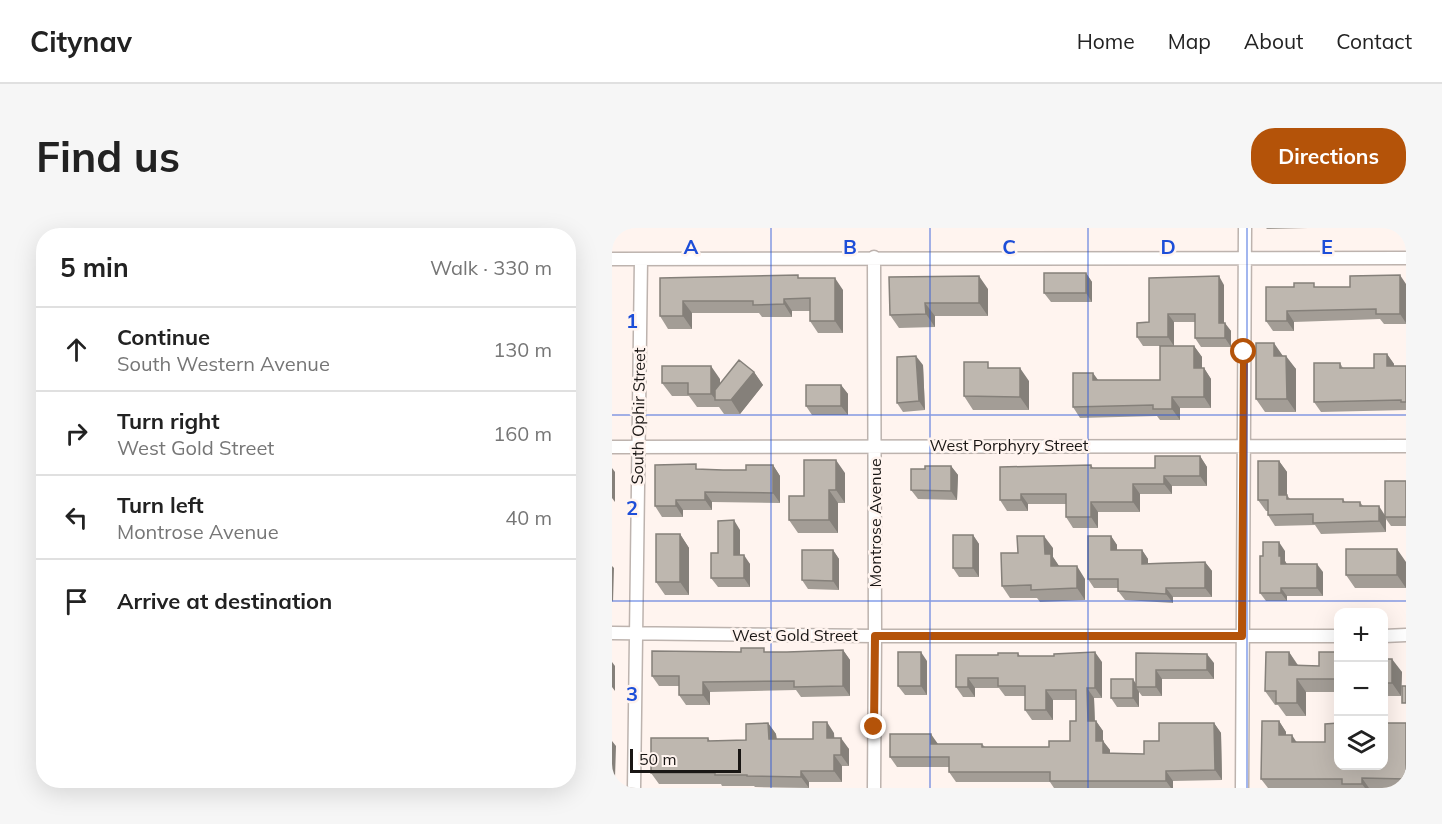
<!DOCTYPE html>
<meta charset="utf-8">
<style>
body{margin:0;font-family:Mulish,sans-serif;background:#f6f6f6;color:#222}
.controls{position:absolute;right:18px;bottom:18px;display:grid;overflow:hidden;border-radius:12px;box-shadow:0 6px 24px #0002}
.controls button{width:54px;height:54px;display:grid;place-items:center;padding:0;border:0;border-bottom:2px solid #e0e0e0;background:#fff;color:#222;font:30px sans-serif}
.scale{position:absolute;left:18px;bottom:15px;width:111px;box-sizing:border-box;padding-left:6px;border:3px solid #191614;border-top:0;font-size:16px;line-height:21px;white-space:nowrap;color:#191614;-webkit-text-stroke:4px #fff4ef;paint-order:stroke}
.stop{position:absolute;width:18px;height:18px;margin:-14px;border:4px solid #b45309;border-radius:50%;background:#fff}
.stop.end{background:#b45309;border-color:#fff;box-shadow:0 2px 6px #0008}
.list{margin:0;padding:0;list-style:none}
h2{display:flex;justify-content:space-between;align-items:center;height:78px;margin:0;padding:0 24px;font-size:26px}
h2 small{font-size:20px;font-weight:400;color:#767676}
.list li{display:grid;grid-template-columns:39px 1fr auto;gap:18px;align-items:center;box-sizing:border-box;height:84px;padding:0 24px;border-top:2px solid #e0e0e0}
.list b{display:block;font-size:22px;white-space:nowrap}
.list p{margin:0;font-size:20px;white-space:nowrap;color:#767676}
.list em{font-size:20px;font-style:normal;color:#767676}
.icon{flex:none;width:33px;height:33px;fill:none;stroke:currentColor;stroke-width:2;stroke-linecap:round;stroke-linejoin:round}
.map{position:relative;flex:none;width:794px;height:560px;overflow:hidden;border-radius:24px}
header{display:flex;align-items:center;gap:36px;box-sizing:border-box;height:84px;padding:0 30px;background:#fff;border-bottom:2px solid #e0e0e0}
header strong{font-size:28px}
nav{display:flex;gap:33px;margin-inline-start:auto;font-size:21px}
.intro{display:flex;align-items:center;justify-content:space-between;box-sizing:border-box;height:144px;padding:0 36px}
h1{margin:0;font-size:42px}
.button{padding:15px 27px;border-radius:24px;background:#b45309;color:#fff;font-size:21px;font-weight:700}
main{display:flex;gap:36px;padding:0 36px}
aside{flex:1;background:#fff;border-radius:24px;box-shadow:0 6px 24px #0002}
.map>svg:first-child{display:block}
</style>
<header>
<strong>Citynav</strong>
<nav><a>Home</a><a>Map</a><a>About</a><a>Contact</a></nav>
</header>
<div class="intro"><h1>Find us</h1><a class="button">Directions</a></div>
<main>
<aside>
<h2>5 min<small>Walk · 330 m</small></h2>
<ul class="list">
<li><svg class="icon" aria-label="ahead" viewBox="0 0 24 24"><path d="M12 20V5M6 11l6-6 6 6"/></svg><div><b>Continue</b><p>South Western Avenue</p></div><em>130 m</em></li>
<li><svg class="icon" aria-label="right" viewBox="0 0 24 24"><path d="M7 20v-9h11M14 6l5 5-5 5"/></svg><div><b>Turn right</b><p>West Gold Street</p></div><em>160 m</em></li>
<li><svg class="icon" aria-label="left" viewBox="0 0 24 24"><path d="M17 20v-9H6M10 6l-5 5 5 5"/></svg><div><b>Turn left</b><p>Montrose Avenue</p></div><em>40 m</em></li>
<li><svg class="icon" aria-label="arrive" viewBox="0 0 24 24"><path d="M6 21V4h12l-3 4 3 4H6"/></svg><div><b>Arrive at destination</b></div></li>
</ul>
</aside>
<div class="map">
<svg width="794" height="560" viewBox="0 0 794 560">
<rect width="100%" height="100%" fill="#fff4ef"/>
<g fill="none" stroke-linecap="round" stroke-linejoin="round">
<defs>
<path id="minor" d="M 0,31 L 794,30
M 0,219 L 794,218
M 0,405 L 263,408 L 726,408
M 772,408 L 794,407
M 22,560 L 29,31
M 262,560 L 263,408 L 262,29
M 630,560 L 633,0"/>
</defs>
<use href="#minor" stroke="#bdb3ae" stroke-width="15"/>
<use href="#minor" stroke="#fff" stroke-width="12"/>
</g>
<path fill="#a39d96" d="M 654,0 L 696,0 L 655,1 Z
M 474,45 L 480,54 L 480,74 L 439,74 L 432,65 Z
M 277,49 L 376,61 L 376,88 L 323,88 L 323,99 L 287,100 L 278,87 Z
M 48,50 L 187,50 L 231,62 L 231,105 L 206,105 L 198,93 L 198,83 L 180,83 L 180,89 L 150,89 L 147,85 L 80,85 L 80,101 L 56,101 L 48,88 Z
M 794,56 L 794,96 L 772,96 L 768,91 L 682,94 L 682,103 L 661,103 L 654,93 L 705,59 L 738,59 Z
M 612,57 L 612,95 L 619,103 L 619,119 L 589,119 L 583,110 L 583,94 L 562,94 L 562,118 L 531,118 L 525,109 L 537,94 Z
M 582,118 L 590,129 L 590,140 L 592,140 L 599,151 L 599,180 L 568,180 L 568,192 L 548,192 L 545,188 L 468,190 L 461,179 L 487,152 L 548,152 Z
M 775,126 L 782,136 L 782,138 L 794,138 L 794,182 L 709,184 L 702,174 L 728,135 L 731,140 L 762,140 Z
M 671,128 L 684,141 L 684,184 L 653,184 L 644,171 Z
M 311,137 L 313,182 L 291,184 L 285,175 Z
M 142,144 L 151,157 L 128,186 L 112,186 L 107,179 L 85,179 L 77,168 L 60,168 L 50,155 L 108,151 L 108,155 Z
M 417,153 L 417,182 L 361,182 L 352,168 Z
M 229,157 L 236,166 L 236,187 L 200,187 L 194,178 Z
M 588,228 L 595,239 L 595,258 L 560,258 L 560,266 L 528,266 L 528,284 L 486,284 L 486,300 L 461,300 L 454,289 L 454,276 L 416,276 L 416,283 L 395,283 L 388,272 L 479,237 L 481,240 L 543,240 Z
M 667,233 L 675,244 L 675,267 L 678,271 L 731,271 L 733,274 L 748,274 L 751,278 L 773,287 L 794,253 L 794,298 L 779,298 L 774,291 L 774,304 L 709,306 L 703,297 L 663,298 L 656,287 L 656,283 L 654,283 L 646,272 Z
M 161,237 L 168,248 L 168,275 L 100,274 L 100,282 L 71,282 L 71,289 L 50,289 L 43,278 L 88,242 L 134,242 Z
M 339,238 L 346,247 L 345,272 L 306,271 L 299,262 L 313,241 Z
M 233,245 L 233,275 L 226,275 L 226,305 L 186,305 L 177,292 L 192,268 Z
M 128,302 L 128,327 L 138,336 L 138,359 L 106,359 L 99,350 L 106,325 Z
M 68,306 L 77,320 L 77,367 L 53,367 L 44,354 Z
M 361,307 L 367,316 L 367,349 L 347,349 L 341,340 Z
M 499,308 L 505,317 L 505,322 L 530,322 L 536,331 L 536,335 L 593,334 L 600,343 L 600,369 L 561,369 L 561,375 L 513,372 L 506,363 L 506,360 L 482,360 L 476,351 Z
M 441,320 L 441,329 L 447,338 L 473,351 L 473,372 L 428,374 L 425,370 L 398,370 L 390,358 L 406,325 Z
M 221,322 L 227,331 L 227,362 L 196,361 L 190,352 Z
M 673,323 L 673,333 L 675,336 L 711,344 L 711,368 L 675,368 L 675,373 L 654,373 L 648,365 Z
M 794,334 L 794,360 L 743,360 L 734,347 Z
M 231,422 L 238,432 L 238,468 L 189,469 L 184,462 L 98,464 L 98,477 L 74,477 L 67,467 L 67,458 L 47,458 L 40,448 L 154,424 L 175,424 Z
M 677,424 L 686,437 L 707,438 L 726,424 L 726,464 L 694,464 L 694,488 L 674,488 L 666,477 L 663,477 L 653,463 Z
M 406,425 L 408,428 L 490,434 L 490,470 L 482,470 L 483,493 L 484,493 L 491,503 L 491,513 L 498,522 L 498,525 L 532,526 L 547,513 L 602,495 L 609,505 L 610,552 L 561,553 L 561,560 L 442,560 L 438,554 L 344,554 L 337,544 L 337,539 L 285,539 L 278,529 L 326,516 L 370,516 L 373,519 L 437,519 L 458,513 L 464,493 L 464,472 L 441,472 L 441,492 L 420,492 L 413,482 L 413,468 L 393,468 L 387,460 L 363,460 L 363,469 L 351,469 L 344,459 L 386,427 Z
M 524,425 L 602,435 L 602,451 L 550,451 L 550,468 L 530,468 L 527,464 L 527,479 L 505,479 L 499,470 L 524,456 Z
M 771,431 L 790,444 L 789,468 L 771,468 Z
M 315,433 L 315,467 L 293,467 L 286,458 Z
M 667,493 L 674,504 L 674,507 L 685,514 L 713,514 L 794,495 L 794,560 L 656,560 L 649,551 Z
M 156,495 L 164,506 L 165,511 L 201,511 L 222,505 L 222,510 L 237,521 L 237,538 L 230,538 L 230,554 L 197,554 L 197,560 L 143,559 L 142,558 L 110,558 L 109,556 L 47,556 L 39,545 L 96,510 L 98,513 L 134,512 Z"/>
<path fill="#85807a" d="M 474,45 L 480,54 L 480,74 L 474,65 Z
M 788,47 L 794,56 L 794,95 L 788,86 Z
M 367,48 L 376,61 L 376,88 L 367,75 Z
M 607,48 L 612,57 L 612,103 L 607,95 Z
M 223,50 L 231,62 L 231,105 L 223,93 Z
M 172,71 L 180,83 L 180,89 L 172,76 Z
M 71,73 L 80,85 L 80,101 L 71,88 Z
M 313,75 L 323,88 L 323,99 L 314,86 Z
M 675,83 L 682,94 L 682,103 L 675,93 Z
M 556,86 L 562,94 L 562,118 L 556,109 Z
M 613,95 L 619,103 L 619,119 L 613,110 Z
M 662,115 L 671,128 L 662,128 Z
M 582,118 L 590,129 L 590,151 L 582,140 Z
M 775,126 L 782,136 L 782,148 L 775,138 Z
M 304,128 L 311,137 L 313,182 L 307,173 Z
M 674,128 L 684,141 L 684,184 L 675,171 Z
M 99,138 L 108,151 L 108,172 L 104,172 L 99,166 Z
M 408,140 L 417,153 L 417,182 L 408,169 Z
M 592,140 L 599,151 L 599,180 L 592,169 Z
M 142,144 L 151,157 L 128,186 L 119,172 Z
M 481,145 L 489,156 L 481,152 Z
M 229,157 L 236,166 L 236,187 L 229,178 Z
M 560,169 L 568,180 L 568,192 L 560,181 Z
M 588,228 L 595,239 L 595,258 L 588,248 Z
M 224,232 L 233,245 L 233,275 L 224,262 Z
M 667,233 L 675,244 L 675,278 L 667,267 Z
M 161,237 L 168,248 L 168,275 L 161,265 Z
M 339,238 L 346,247 L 345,272 L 339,263 Z
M 0,240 L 3,244 L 3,274 L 0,270 Z
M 552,248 L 560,258 L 560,266 L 552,256 Z
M 521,256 L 528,266 L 528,284 L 521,274 Z
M 217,262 L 226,275 L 226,305 L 217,292 Z
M 93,264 L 100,274 L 100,282 L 93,272 Z
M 409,266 L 416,276 L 416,283 L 409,272 Z
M 64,272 L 71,282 L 71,289 L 64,278 Z
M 479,274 L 486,284 L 486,300 L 479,289 Z
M 767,278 L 774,289 L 773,289 L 774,291 L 774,304 L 767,293 Z
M 122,292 L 128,302 L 128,336 L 122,327 Z
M 68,306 L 77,320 L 77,367 L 68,354 Z
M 361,307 L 367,316 L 367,349 L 361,340 Z
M 432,308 L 441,320 L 441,329 L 447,338 L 439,338 L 433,326 Z
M 499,308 L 505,317 L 505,331 L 499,322 Z
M 667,314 L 673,323 L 673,333 L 675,337 L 669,336 L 667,328 Z
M 785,321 L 794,334 L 794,360 L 785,347 Z
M 221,322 L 227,331 L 227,362 L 221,353 Z
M 530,322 L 536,331 L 536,345 L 530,336 Z
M 132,327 L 138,336 L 138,359 L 132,350 Z
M 593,334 L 600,343 L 600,369 L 593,360 Z
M 705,336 L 711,344 L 711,368 L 705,360 Z
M 0,338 L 2,340 L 1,374 L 0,372 Z
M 465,338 L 473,351 L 473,372 L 465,360 Z
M 554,360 L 561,369 L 561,375 L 554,366 Z
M 669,360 L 675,368 L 675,373 L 669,365 Z
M 231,422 L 238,432 L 238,468 L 231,458 Z
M 309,424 L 315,433 L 315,467 L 309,458 Z
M 483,424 L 490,434 L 490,470 L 483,460 Z
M 677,424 L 686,438 L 677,437 Z
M 595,426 L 602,435 L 602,451 L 595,442 Z
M 780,431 L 790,444 L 789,468 L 780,455 Z
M 0,434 L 3,438 L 3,463 L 0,459 Z
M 544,442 L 550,451 L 550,468 L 544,459 Z
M 356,450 L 363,460 L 363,469 L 356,459 Z
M 521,451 L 526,459 L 524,459 L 527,464 L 527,479 L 521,470 Z
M 685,451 L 694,464 L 694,488 L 685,475 Z
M 91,454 L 98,464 L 98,477 L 91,467 Z
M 475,460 L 482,470 L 483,503 L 476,493 Z
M 434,462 L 441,472 L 441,492 L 434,482 Z
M 484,493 L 491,503 L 491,521 L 491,513 L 498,522 L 498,535 L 491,525 L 484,513 Z
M 667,493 L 674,504 L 674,518 L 667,507 Z
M 215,494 L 222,505 L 223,521 L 215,510 Z
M 156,495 L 164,506 L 165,522 L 157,511 Z
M 602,495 L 609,505 L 610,552 L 603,542 Z
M 319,506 L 326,516 L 319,516 Z
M 680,507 L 687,518 L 680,514 Z
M 229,510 L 237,521 L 237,538 L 229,527 Z
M 0,513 L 4,518 L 3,550 L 0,545 Z
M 222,527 L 230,538 L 230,554 L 222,543 Z
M 189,543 L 197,554 L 197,560 L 189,549 Z
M 554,543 L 561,553 L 561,560 L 559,560 L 554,553 Z
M 750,550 L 757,560 L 753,560 L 750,556 Z"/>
<path fill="#beb7af" stroke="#85807a" stroke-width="1.5" d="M 432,45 L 474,45 L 474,65 L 432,65 Z
M 186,47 L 186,50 L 223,50 L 223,93 L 198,93 L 198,70 L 172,71 L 172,76 L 141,77 L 141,73 L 71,73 L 71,88 L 48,88 L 48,50 Z
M 788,47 L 788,86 L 764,86 L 764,81 L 675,83 L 675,93 L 654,93 L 654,59 L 682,59 L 682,55 L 702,55 L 702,59 L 738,59 L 738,48 Z
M 367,48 L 367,75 L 313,75 L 314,86 L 278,87 L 277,49 Z
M 607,48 L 607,95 L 613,95 L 613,110 L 583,110 L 583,86 L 556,86 L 556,109 L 525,109 L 525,95 L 537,94 L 537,50 Z
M 644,115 L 662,115 L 662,128 L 674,128 L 675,171 L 644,171 Z
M 548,118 L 582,118 L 582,140 L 592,140 L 592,169 L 560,169 L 560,181 L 541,181 L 541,177 L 461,179 L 461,145 L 481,145 L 481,152 L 548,152 Z
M 762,126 L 775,126 L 775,138 L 794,138 L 794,174 L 789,174 L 789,172 L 702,174 L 702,135 L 728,135 L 728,140 L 762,140 Z
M 304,128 L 307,173 L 285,175 L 285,129 Z
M 127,132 L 142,144 L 119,172 L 103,172 L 103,162 Z
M 352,134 L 376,134 L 376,140 L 408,140 L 408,169 L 352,168 Z
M 50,138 L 99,138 L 99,166 L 76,166 L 76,155 L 50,155 Z
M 194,157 L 229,157 L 229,178 L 194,178 Z
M 543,228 L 588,228 L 588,248 L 552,248 L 552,256 L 521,256 L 521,274 L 479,274 L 479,289 L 454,289 L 454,266 L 409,266 L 409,272 L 388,272 L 388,239 L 479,237 L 479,240 L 543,240 Z
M 192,232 L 224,232 L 224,262 L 217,262 L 217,292 L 177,292 L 177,268 L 192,268 Z
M 646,233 L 667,233 L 667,267 L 675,267 L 675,271 L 731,271 L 731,274 L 748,274 L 748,278 L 767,278 L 767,293 L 701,295 L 701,286 L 656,287 L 656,272 L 646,272 Z
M 84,236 L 84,241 L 111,242 L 134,242 L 134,237 L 161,237 L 161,265 L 93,264 L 93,272 L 64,272 L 64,278 L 43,278 L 43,237 Z
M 313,238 L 339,238 L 339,263 L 299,262 L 299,241 L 313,241 Z
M 773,253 L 794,253 L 794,289 L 773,289 Z
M 122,292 L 122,327 L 132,327 L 132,350 L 99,350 L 99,325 L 106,325 L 106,293 Z
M 44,306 L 68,306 L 68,354 L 44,354 Z
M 341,307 L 361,307 L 361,340 L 341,340 Z
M 405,308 L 432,308 L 433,326 L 439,326 L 439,338 L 465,338 L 465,360 L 419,362 L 419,357 L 390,358 L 389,325 L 406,325 Z
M 476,308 L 499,308 L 499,322 L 530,322 L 530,336 L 593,334 L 593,360 L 554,360 L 554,366 L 506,363 L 506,351 L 476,351 Z
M 651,314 L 667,314 L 667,328 L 669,328 L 669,336 L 705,336 L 705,360 L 669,360 L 669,365 L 648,365 L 648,328 L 651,328 Z
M 734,321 L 785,321 L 785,347 L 734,347 Z
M 190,322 L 221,322 L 221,353 L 190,352 Z
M 129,420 L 152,420 L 152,424 L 175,424 L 231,422 L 231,458 L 182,459 L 182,453 L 91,454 L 91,467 L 67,467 L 67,448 L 40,448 L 40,423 L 129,424 Z
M 286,424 L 309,424 L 309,458 L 286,458 Z
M 483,424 L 483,460 L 475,460 L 476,493 L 484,493 L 484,513 L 491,513 L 491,525 L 532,526 L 532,513 L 547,513 L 547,495 L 602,495 L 603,542 L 554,543 L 554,553 L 438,553 L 438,544 L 337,544 L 337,529 L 278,529 L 278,506 L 319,506 L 319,516 L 370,516 L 370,519 L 437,519 L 437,513 L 458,513 L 458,493 L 464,493 L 464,462 L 434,462 L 434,482 L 413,482 L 413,458 L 386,458 L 386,450 L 356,450 L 356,459 L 344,459 L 344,427 L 386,427 L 386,425 L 406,425 L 406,428 L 442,428 L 442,426 Z
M 654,424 L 677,424 L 677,437 L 707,438 L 707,424 L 726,424 L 726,451 L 685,451 L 685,475 L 664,475 L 664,463 L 653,463 Z
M 524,425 L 595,426 L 595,442 L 544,442 L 544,459 L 524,459 Z
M 771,431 L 780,431 L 780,455 L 771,455 Z
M 499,451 L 521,451 L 521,470 L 499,470 Z
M 790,458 L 794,458 L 794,475 L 790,475 Z
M 650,493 L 667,493 L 667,507 L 680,507 L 680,514 L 713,514 L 713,496 L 726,495 L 726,537 L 771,537 L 771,495 L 794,495 L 794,551 L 750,550 L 750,556 L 730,556 L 730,551 L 649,551 Z
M 201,494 L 215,494 L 215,510 L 229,510 L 229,527 L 222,527 L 222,543 L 189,543 L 189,549 L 135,548 L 135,547 L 103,547 L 103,545 L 39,545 L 39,510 L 96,510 L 96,513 L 134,512 L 134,496 L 156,495 L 157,511 L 201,511 Z"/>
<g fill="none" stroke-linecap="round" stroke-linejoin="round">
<path stroke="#b45309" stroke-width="8" d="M 262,499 L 263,408 L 630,408 L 632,124"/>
</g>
<path fill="none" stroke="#1d4ed8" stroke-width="1.5" stroke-opacity="0.55" d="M 159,0 L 159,560M 318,0 L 318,560M 476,0 L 476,560M 635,0 L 635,560M 0,187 L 794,187M 0,373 L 794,373"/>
<g text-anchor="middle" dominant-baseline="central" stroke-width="5" stroke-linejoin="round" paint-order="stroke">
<g font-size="16" fill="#191614" stroke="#fff4ef">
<text transform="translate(26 188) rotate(-89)">South Ophir Street</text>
<text x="397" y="217">West Porphyry Street</text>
<text transform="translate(263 295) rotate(-90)">Montrose Avenue</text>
<text x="183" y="407">West Gold Street</text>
</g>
</g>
<g font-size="20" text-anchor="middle" font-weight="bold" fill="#1d4ed8" stroke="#fff4ef" stroke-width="5" stroke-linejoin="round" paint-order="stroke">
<text x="79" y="26">A</text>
<text x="238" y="26">B</text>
<text x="397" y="26">C</text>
<text x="556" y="26">D</text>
<text x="715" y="26">E</text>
<text x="20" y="100">1</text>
<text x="20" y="287">2</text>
<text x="20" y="473">3</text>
</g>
</svg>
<div class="controls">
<button>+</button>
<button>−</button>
<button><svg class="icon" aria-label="layers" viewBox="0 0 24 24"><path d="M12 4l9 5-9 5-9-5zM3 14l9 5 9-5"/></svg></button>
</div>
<div class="scale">50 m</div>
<div class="stop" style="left:632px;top:124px"></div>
<div class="stop end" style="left:262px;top:499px"></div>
</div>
</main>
